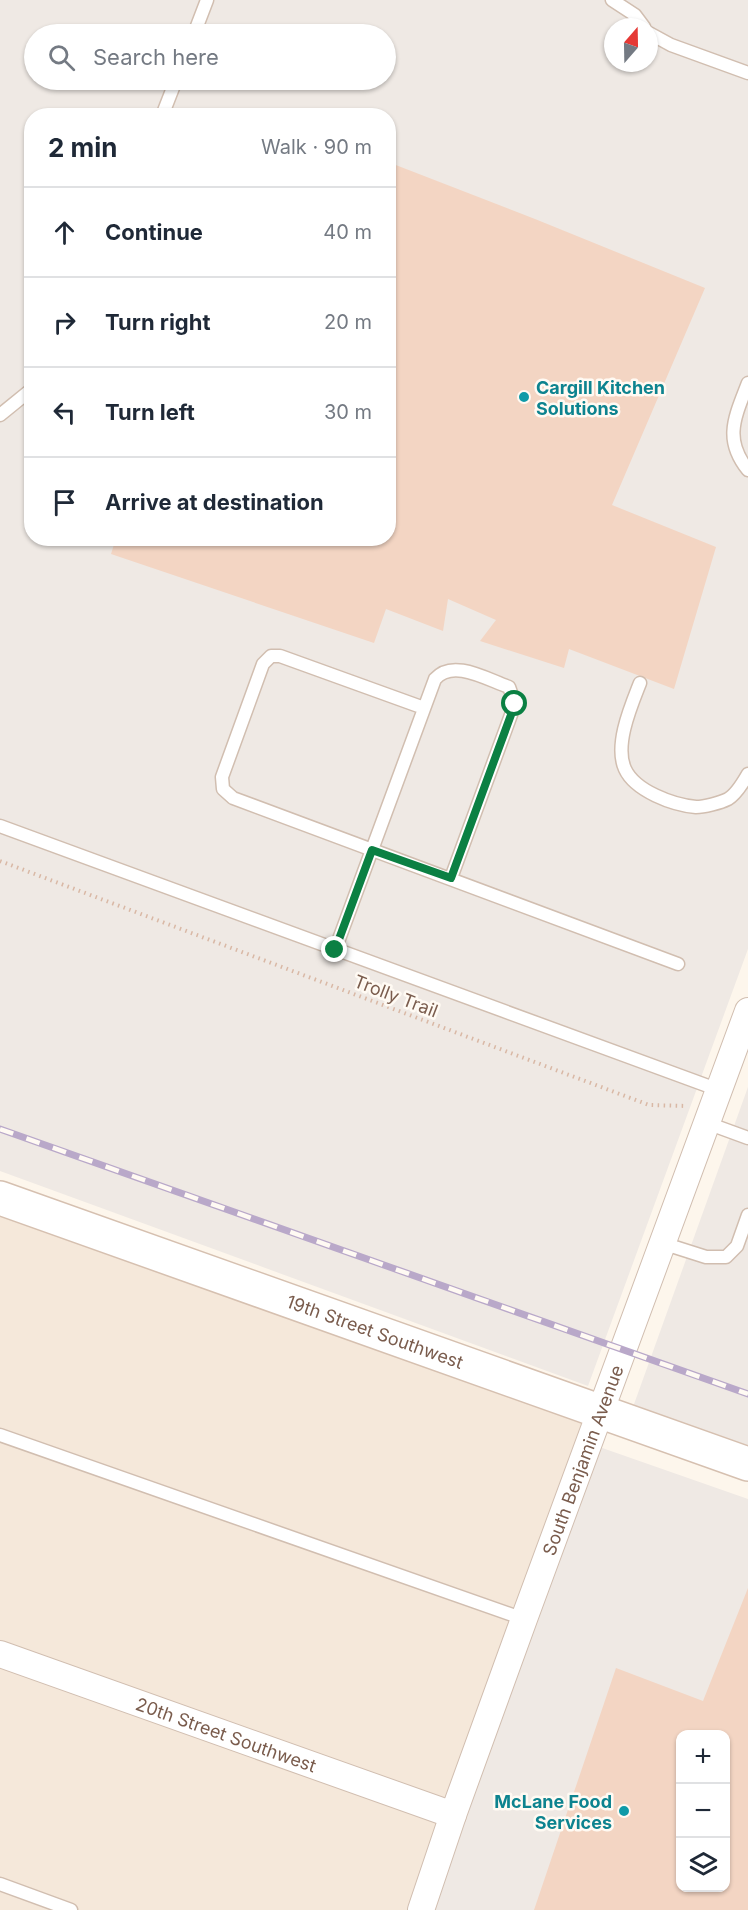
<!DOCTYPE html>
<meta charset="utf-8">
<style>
body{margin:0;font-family:Inter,sans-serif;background:#f2f2f3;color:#1f2937}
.controls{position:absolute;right:18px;bottom:18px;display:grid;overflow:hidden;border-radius:12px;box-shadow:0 2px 4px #0004}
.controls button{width:54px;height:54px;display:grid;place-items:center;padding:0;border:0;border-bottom:2px solid #e0e1e3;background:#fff;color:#1f2937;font:30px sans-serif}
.compass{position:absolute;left:604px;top:18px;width:54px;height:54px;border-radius:50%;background:#fff;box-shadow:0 2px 4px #0004;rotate:20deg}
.stop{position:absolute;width:18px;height:18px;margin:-14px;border:4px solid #0b8043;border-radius:50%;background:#fff}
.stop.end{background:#0b8043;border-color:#fff;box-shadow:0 2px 6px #0008}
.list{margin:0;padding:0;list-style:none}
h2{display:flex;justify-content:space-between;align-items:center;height:78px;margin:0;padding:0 24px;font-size:26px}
h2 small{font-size:20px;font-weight:400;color:#747a83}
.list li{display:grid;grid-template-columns:39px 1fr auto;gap:18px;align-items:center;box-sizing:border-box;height:90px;padding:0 24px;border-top:2px solid #e0e1e3}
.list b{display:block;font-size:22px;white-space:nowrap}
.list em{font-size:20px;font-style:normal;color:#747a83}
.icon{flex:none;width:33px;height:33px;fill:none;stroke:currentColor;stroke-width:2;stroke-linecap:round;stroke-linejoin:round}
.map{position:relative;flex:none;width:748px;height:1910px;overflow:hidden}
.search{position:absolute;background:#fff;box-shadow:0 2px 4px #0004;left:24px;top:24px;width:372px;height:66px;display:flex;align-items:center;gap:15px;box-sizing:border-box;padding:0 21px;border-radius:33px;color:#747a83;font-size:22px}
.panel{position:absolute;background:#fff;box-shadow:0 2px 4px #0004;left:24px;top:108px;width:372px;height:438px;border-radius:24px}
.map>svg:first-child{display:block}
</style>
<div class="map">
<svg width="748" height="1910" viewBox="0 0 748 1910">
<rect width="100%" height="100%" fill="#fdf6ec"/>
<path fill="#f5e8da" d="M 0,1199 L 600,1412 L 421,1910 L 0,1910 Z"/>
<path fill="#efe9e4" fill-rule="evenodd" d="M 0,0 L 748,0 L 748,949 L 588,1386 L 0,1171 ZM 613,27 L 649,27 L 649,63 L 613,63 ZM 34,34 L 386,34 L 386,80 L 34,80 ZM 32,116 L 388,116 L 388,538 L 32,538 Z
M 748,1087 L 748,1447 L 633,1407 Z
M 588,1443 L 748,1499 L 748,1910 L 421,1910 ZM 680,1734 L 726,1734 L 726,1888 L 680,1888 Z"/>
<path fill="#f3d5c3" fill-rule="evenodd" d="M 388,162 L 535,219 L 705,288 L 612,505 L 716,547 L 674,689 L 569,649 L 564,668 L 480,641 L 496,620 L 448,599 L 443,631 L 386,609 L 374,643 L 111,554 L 116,538 L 388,538 Z
M 748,1588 L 748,1910 L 534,1910 L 616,1668 L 703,1701 ZM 680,1734 L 726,1734 L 726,1888 L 680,1888 Z"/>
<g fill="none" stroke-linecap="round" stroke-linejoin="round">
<defs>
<path id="service" d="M 612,0 L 635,15 L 644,27
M 649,33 L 671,45 L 748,73
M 194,34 L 207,0
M 162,116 L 176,80
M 748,383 C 735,417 723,439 748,470
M 0,415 L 32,389
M 640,683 C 631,706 614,745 625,769 C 635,791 673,805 696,807 C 704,807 720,803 728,799 C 735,795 744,781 748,774
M 424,708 L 280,656 L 271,656 L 263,664 L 222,777 L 223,789 L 233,798 L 678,964
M 0,826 L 719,1090
M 335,950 L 435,679 C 453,658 488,680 509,687 L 515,704 L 451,878
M 707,1123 L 748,1138
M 662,1243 L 706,1257 L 726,1257 L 737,1246 L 748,1215
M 0,1435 L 524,1619
M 0,1884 L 71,1910"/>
<g id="minor">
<path id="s1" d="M 0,1654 L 453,1815"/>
<path id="s2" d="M 421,1910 L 453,1815 L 524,1619 L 748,1011"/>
</g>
<g id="secondary">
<path id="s3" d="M 0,1198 L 748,1464"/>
</g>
</defs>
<use href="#service" stroke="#d1beb0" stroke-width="15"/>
<use href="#minor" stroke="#d1beb0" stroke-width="28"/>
<use href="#secondary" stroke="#d6c0b0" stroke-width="36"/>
<path stroke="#d9b8a5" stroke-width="4" stroke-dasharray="1.5 4.5" stroke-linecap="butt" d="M 0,861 L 649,1105 L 687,1106"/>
<use href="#service" stroke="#fff" stroke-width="12"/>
<use href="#minor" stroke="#fff" stroke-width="26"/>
<use href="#secondary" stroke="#fff" stroke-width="33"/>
<defs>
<path id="rail" d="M 0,1129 L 748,1394"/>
</defs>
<use href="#rail" stroke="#b9a8c9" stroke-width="7"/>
<use href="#rail" stroke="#fffaf3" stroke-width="4.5" stroke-dasharray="14" stroke-linecap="butt"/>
</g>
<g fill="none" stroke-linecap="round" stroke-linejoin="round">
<path stroke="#0b8043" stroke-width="8" d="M 335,950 L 372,850 L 451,878 L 515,704"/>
</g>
<g fill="#0f9aa8" stroke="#fffaf3" stroke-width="2">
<circle cx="524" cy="397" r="6"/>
<circle cx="624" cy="1811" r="6"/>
</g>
<g text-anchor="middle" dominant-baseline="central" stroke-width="5" stroke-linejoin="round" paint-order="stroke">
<g font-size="18" font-weight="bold" fill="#0d838f" stroke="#fffaf3" text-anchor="start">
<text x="536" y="387">Cargill Kitchen<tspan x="536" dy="21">Solutions</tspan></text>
<text x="612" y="1801" text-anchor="end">McLane Food<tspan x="612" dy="21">Services</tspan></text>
</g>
<g font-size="18" fill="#7a5c4d" stroke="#fffaf3">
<text transform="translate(396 996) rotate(21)">Trolly Trail</text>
<text stroke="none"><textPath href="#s3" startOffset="398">19th Street Southwest</textPath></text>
<text stroke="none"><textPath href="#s2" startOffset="478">South Benjamin Avenue</textPath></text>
<text stroke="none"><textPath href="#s1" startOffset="240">20th Street Southwest</textPath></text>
</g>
</g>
</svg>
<div class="controls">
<button>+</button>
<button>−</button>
<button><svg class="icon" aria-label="layers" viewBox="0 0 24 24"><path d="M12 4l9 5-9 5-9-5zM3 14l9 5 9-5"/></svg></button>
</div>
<svg class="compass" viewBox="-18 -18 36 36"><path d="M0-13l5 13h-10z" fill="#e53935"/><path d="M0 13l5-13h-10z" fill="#747a83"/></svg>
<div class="stop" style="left:515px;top:704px"></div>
<div class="stop end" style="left:335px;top:950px"></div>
<div class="search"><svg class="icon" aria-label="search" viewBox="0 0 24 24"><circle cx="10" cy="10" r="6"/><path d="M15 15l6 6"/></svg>Search here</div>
<section class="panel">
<h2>2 min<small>Walk · 90 m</small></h2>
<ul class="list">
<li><svg class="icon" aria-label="ahead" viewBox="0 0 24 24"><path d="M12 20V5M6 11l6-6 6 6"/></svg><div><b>Continue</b></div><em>40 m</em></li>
<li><svg class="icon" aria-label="right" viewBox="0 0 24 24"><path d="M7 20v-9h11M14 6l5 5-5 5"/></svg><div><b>Turn right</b></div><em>20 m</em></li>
<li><svg class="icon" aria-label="left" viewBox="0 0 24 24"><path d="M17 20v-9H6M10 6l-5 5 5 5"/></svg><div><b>Turn left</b></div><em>30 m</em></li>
<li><svg class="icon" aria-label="arrive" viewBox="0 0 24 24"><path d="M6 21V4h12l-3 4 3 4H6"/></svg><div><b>Arrive at destination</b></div></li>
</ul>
</section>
</div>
